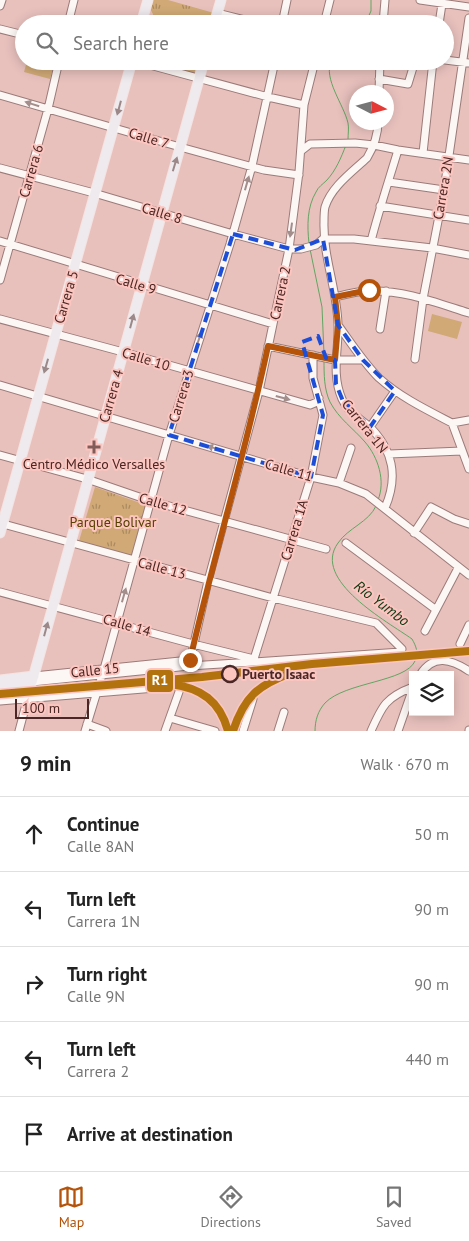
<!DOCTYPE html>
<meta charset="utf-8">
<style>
body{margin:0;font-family:"PT Sans",sans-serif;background:#f6f6f6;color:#222}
.controls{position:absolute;right:15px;bottom:15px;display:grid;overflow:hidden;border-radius:0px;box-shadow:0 2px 12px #0003}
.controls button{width:45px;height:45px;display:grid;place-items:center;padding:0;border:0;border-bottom:1px solid #e0e0e0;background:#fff;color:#222;font:25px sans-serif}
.compass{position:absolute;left:349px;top:85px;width:45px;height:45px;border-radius:50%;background:#fff;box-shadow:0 2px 12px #0003;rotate:96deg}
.scale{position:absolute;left:15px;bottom:12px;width:74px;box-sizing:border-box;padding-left:5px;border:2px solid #4a2724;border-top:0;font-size:14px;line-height:18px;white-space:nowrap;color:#4a2724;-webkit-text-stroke:4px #fcc5bf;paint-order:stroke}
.stop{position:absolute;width:15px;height:15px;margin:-11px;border:4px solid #b45309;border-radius:50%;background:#fff}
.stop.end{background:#b45309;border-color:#fff;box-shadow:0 1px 5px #0008}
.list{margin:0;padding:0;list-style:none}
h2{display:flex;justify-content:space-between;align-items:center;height:65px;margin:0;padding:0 20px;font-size:21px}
h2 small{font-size:16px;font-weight:400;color:#767676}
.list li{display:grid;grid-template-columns:32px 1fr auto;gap:15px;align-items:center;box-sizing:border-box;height:75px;padding:0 20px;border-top:1px solid #e0e0e0}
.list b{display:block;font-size:19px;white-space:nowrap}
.list p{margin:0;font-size:16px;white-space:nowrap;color:#767676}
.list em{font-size:16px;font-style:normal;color:#767676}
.icon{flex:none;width:28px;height:28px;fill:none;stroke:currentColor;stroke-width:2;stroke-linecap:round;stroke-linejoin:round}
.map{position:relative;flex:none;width:469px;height:731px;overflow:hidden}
.search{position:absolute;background:#fff;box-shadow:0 2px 12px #0003;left:15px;right:15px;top:15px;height:55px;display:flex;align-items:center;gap:12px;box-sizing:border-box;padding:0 18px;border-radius:28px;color:#767676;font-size:19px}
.sheet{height:440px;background:#fff}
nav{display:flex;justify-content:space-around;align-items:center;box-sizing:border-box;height:70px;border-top:1px solid #e0e0e0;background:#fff;font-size:14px;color:#767676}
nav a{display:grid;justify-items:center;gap:2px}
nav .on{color:#b45309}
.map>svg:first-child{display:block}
</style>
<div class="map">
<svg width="469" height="731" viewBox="0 0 469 731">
<defs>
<pattern id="park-tufts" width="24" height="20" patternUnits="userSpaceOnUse" patternTransform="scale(1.25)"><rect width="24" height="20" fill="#d0a976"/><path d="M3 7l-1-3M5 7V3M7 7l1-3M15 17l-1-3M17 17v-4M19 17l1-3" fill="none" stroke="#ab8a61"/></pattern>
</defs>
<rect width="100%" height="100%" fill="#e8c1bd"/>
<path fill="url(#park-tufts)" d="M 151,0 L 168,0 L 214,13 L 210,24 L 151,24 L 153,14 L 149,7 Z
M 146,61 L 198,61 L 194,74 Z
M 95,487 L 146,505 L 132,556 L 79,541 Z"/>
<path fill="#d0a976" d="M 27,61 L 55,61 L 50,79 L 24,72 Z
M 432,314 L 462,322 L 457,339 L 428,331 Z"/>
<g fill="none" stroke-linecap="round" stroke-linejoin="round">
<path stroke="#62a561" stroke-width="1" d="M 365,24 L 371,11 L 371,0
M 331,61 C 323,79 344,105 348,123 C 349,128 348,134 348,139
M 309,243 C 307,226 307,207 316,192 C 318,187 323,184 327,180 C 336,170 341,158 346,145
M 310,249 L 322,307 L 324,354
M 324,360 C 324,375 324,389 330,402 C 339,419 353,428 365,442 C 378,457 386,481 378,500
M 315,731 C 315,720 318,711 325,703 C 345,682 406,682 415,661 C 419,653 416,646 412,639 C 388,622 311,580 338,543 C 348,528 369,522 376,506"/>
<defs>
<path id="minor" d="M 420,0 L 469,7
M 0,6 L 2,0
M 217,13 L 261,24
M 68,24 L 74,0
M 282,24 L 287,0
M 324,24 L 330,0
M 383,24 L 385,0
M 439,24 L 442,4
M 0,29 L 24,35
M 445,60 L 469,63
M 135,61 L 268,97 L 304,105
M 379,79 L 408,84 L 415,61
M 379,92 L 380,61
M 0,95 L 180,147 L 264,170 L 299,175
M 378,122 C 378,135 373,148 367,158 C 352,172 331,187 325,207 C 324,211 324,218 324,222 C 323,257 337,289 338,324 C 339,350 331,373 342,399 C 348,413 360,418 371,428 C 394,452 398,478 385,508
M 301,151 L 310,144 L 355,143 L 374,145 L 398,150 L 469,160
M 423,153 L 433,61
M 0,168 L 94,193 L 233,234 L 289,249 L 301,249 L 316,245 L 323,239 L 354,239 L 432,248 L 469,255
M 389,182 L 444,190
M 380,206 L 469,220
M 0,241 L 273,324
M 371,241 C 379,210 389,180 398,150
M 0,280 L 48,109 L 59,61
M 335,297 C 347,294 358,291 370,291 C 404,290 437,303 469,313
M 0,319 L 123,352 L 310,405 L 317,402 L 319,398
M 338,325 C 351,343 363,362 379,378 C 400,397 427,410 452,423 L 469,420
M 380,329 L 386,291
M 268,346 L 335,360 L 363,360
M 415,359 L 423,299 L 444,190 L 469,18
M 0,385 L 311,477 L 339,483 L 366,494 L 469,575
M 452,423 L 469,469
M 370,427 L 395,391
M 389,454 L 462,451
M 0,455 L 87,479 L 151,501 L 326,549
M 339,483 L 351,448
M 0,523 L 273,598 L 376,623 L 402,649 L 401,652 L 253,662
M 414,533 L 431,507 L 454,519 L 469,524
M 346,543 L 435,609
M 0,592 L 193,644 L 254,659
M 425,631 L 458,568
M 460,644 L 469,625
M 254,659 L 311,477 L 323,415 L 313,378 L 313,355
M 189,666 L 208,581 L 259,391 L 273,324 L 289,249 L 299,172 L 304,105 L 315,61
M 420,675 C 433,654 451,659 469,671
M 34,676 L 190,660
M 0,701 L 179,686 L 180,689 L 165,731
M 170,718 L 215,731
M 87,724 L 106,731
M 19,731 L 32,682 L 189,666 L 253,662 L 253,660
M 85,731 L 104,669 L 169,435 L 230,244 L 252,166 L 275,61
M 243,731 L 253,699
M 278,731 L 284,712
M 371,731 C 382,706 386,697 413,687
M 398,731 L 413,688
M 469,731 L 469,730"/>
<path id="major" d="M 141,24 L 148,0
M 214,24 L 221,0
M 0,533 L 132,61
M 0,680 L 34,676
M 0,687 L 32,682 L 204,61"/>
</defs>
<use href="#minor" stroke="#9b7b78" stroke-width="9"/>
<use href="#major" stroke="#f5e3e1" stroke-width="11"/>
<use href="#minor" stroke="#fcf6f5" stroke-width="7"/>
<use href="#major" stroke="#eeeaed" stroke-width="9"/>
<defs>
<path id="rail-1" d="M 171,684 C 201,688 220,701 228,731
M 0,694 L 202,677 L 312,664 L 469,651
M 233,731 C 244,697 258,685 291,673"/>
</defs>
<use href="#rail-1" stroke="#fcc5bf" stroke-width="11"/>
<use href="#rail-1" stroke="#b2730e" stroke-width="8"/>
</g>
<defs><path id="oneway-solid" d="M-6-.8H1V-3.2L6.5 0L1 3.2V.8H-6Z" transform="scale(1.25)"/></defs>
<g fill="#a38e8c">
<use href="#oneway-solid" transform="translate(32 104) rotate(-163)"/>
<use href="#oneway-solid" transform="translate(247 183) rotate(-74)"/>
<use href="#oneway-solid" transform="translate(291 230) rotate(98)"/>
<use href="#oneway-solid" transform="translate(199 339) rotate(-72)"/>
<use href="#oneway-solid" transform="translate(283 398) rotate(15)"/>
<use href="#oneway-solid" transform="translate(214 448) rotate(-164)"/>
<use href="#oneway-solid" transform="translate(124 595) rotate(-74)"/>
</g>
<g fill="#9c8888">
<use href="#oneway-solid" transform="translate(119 108) rotate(105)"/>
<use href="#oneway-solid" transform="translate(175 164) rotate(-73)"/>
<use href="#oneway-solid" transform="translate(132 321) rotate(-75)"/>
<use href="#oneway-solid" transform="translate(46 366) rotate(106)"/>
<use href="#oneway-solid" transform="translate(46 629) rotate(-75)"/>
</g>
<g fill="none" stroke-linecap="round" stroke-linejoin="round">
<path stroke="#b45309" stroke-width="6" d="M 190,660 C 214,555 246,451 268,346 L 335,360 L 338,325 L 335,297 L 369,290"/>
</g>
<path fill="none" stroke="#1d4ed8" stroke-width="4" stroke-dasharray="10 6" stroke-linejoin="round" d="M 233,234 L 295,250 L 323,239 L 338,325 L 363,360 L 395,391 L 370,427 L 343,401 L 336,384 L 335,360 L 326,358 L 318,336 L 302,342 L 323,415 L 311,477 L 169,435 Z"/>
<path fill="#815d5a" stroke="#fcc5bf" stroke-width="2" d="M91.5 439.5h5v5h5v5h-5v5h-5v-5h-5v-5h5z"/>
<circle fill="#fcc5bf" stroke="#4a2724" stroke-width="2.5" cx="230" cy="674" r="8"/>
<g text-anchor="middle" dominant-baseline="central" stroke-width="4" stroke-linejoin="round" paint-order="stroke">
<g font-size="14" fill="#4a2724" stroke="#fcc5bf">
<text transform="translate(149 138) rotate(17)">Calle 7</text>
<text transform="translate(31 171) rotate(-74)">Carrera 6</text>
<text transform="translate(443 188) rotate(-80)">Carrera 2N</text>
<text transform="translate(162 213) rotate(17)">Calle 8</text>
<text transform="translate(136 284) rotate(17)">Calle 9</text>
<text transform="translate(280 293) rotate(-78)">Carrera 2</text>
<text transform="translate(66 297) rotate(-74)">Carrera 5</text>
<text transform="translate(146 359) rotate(17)">Calle 10</text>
<text transform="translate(111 396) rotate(-74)">Carrera 4</text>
<text transform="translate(181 396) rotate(-73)">Carrera 3</text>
<text transform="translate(365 426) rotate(51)">Carrera 1N</text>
<text transform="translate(289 470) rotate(16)">Calle 11</text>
<text transform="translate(163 504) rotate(16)">Calle 12</text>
<text transform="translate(294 530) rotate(-73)">Carrera 1A</text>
<text transform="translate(162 568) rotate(15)">Calle 13</text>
<text transform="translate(127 625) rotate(16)">Calle 14</text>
<text transform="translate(95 670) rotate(-6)">Calle 15</text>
</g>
<g font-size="14" fill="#4a2724" stroke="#fcc5bf">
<text x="94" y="464">Centro Médico Versalles</text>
</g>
<g font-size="14" fill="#574001" stroke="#fcc5bf">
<text x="113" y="522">Parque Bolivar</text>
</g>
<g font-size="14" font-weight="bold" fill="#4a2724" stroke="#fcc5bf" text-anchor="start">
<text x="242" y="674">Puerto Isaac</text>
</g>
<g font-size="15" font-style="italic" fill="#0d3813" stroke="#fcc5bf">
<text transform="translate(382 603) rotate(37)">Río Yumbo</text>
</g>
</g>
<rect stroke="#fcc5bf" stroke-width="2" x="146" y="669" width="28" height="24" rx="5" fill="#b2730e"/>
<g font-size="14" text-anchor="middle" font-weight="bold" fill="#fff">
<text x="160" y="685">R1</text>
</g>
</svg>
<div class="controls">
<button><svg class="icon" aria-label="layers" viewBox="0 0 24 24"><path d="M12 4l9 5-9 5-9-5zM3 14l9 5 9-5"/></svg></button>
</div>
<svg class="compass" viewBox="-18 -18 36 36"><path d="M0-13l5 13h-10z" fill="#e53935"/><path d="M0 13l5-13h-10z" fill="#767676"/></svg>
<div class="scale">100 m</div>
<div class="stop" style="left:369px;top:290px"></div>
<div class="stop end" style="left:190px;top:660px"></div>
<div class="search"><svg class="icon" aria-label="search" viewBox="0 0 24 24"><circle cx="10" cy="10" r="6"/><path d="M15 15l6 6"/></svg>Search here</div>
</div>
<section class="sheet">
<h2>9 min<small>Walk · 670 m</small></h2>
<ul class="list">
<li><svg class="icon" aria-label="ahead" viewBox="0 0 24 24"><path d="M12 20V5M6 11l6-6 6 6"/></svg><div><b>Continue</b><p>Calle 8AN</p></div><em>50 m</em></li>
<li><svg class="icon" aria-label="left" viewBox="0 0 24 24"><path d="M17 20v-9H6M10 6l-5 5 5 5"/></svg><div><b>Turn left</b><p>Carrera 1N</p></div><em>90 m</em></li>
<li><svg class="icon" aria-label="right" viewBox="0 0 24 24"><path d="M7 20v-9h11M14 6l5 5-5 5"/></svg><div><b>Turn right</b><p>Calle 9N</p></div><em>90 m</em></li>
<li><svg class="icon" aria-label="left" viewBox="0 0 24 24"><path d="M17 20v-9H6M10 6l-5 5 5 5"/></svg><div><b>Turn left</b><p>Carrera 2</p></div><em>440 m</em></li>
<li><svg class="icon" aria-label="arrive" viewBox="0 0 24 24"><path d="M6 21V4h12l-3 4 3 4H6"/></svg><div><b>Arrive at destination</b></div></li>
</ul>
</section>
<nav>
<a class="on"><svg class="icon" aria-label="map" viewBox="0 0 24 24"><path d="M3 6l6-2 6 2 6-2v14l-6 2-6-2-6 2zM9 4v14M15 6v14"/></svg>Map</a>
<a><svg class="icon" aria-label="directions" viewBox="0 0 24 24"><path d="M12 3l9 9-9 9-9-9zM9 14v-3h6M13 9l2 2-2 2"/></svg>Directions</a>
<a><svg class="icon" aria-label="saved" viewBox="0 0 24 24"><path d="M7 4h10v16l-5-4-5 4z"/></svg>Saved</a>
</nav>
